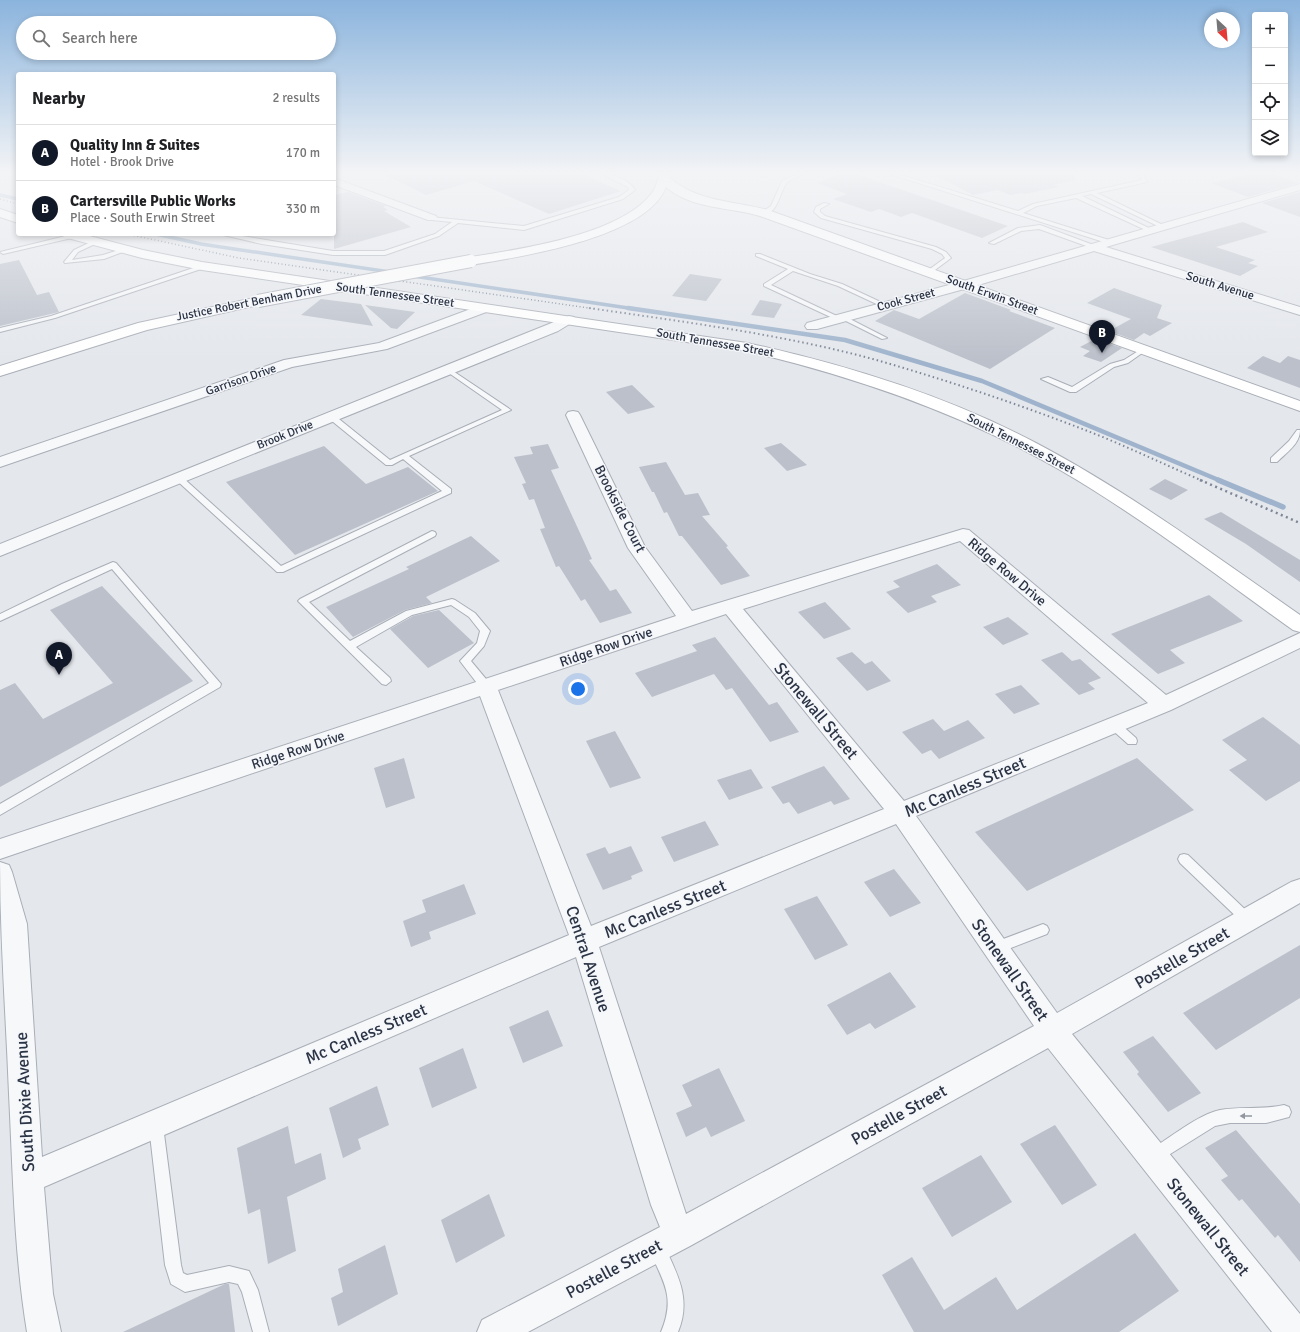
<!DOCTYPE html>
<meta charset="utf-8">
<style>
body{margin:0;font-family:Signika,sans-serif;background:#f6f6f6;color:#202124}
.controls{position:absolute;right:12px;top:12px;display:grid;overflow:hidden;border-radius:4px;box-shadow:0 2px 6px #0003}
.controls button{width:36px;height:36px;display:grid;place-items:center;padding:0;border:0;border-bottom:1px solid #e0e0e0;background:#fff;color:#202124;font:20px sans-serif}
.compass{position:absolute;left:1204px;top:12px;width:36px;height:36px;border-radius:50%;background:#fff;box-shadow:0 2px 6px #0003;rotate:154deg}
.you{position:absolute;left:578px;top:689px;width:14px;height:14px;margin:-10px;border:3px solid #fff;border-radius:50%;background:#1a73e8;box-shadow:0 0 0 6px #1a73e833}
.badge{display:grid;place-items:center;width:26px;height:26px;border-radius:50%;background:#111827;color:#fff;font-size:13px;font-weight:700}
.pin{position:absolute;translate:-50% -33px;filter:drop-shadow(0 1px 2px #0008)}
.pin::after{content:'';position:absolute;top:21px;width:14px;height:12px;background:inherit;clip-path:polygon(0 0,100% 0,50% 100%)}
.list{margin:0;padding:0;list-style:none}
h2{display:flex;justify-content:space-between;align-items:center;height:52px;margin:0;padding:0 16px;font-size:17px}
h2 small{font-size:13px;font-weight:400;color:#757577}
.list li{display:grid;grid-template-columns:26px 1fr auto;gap:12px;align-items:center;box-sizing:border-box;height:56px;padding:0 16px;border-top:1px solid #e0e0e0}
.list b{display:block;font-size:15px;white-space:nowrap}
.list p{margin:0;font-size:13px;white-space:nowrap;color:#757577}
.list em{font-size:13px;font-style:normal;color:#757577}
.icon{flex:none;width:22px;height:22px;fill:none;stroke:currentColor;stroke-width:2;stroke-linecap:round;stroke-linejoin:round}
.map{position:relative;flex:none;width:1300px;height:1332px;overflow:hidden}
.search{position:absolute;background:#fff;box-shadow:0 2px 6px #0003;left:16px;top:16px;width:320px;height:44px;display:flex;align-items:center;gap:10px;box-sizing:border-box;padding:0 14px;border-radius:22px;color:#757577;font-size:15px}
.panel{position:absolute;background:#fff;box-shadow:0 2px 6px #0003;left:16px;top:72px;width:320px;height:164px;border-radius:4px}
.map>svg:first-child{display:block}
</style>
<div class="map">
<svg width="1300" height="1332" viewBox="0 0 1300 1332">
<rect width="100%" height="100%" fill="#e4e7ec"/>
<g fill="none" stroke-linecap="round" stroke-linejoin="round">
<path stroke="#9fb4cc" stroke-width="3.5" d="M 0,195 L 18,199
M 156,234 L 201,244 L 390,272
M 413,276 L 635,309"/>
<path stroke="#9fb4cc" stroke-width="4.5" d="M 628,308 L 845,340 L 982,381 L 1221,481"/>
<path stroke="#9fb4cc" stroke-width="5.5" d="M 1218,480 L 1283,507"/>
</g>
<path fill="#bbc0ca" d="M 382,173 L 580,173 L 621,191 L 549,214 L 474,181 L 426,195 Z
M 844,173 L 853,173 L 1008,226 L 982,238 L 912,213 L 901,217 L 879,209 L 871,212 L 833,199 L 847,194 L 817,183 Z
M 931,173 L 1074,173 L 1075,180 L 1054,185 L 1059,187 L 1024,194 L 1022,193 L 1010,195 L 998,190 L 973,195 Z
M 1258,173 L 1272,173 L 1298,183 L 1248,197 L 1211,183 Z
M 348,192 L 386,206 L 383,207 L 388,210 L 384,211 L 411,227 L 334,249 L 334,195 Z
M 1300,192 L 1300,217 L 1262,203 Z
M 1243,222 L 1268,232 L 1216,247 L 1255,260 L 1248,263 L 1258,266 L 1240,276 L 1151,247 Z
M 19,260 L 37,295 L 49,292 L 59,312 L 0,326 L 0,264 Z
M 690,274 L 722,279 L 706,301 L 672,296 Z
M 1114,288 L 1162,305 L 1157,318 L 1172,323 L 1150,336 L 1144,333 L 1134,340 L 1109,331 L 1131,319 L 1087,303 Z
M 965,293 L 1011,310 L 1009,311 L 1055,328 L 990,369 L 875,321 L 894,310 L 919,319 Z
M 321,299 L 361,304 L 373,326 L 301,315 Z
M 760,300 L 782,304 L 774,318 L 751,315 Z
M 365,305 L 415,312 L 397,329 L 391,328 Z
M 1095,339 L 1122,348 L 1101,362 L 1083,356 L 1090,351 L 1080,347 Z
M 1263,356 L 1280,363 L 1288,356 L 1300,360 L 1300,388 L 1247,368 Z
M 632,385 L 655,407 L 628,414 L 606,392 Z
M 781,443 L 807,465 L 787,471 L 764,448 Z
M 548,444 L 559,468 L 551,470 L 592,559 L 589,560 L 610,591 L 616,589 L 632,613 L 600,623 L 585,599 L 581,601 L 559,566 L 556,567 L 540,529 L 545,528 L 534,499 L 529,500 L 522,484 L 526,483 L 514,457 L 533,454 L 530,447 Z
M 324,446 L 366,484 L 408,467 L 438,491 L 295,555 L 226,482 Z
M 666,462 L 685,495 L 698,493 L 710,515 L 702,516 L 728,546 L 726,547 L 750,576 L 721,585 L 682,536 L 679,536 L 667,512 L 664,513 L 654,492 L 652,492 L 639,467 Z
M 1165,479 L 1188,490 L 1171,500 L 1149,489 Z
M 1221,512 L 1300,560 L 1300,582 L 1246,544 L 1204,519 Z
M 471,536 L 500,561 L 426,597 L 432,603 L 405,610 L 353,637 L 326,607 L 409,569 L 406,567 Z
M 937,564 L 961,585 L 931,596 L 937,602 L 908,613 L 886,592 L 900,587 L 893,581 Z
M 102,586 L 193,681 L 0,787 L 0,690 L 15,683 L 43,719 L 113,683 L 50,610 Z
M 1209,595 L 1243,621 L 1170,650 L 1185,663 L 1158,674 L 1111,634 Z
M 825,602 L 851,629 L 824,639 L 798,612 Z
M 439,610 L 474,643 L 428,668 L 390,629 L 413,616 Z
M 1008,617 L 1029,634 L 1003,645 L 983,627 Z
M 715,637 L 769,705 L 777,702 L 799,732 L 770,742 L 732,688 L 726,690 L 714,674 L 652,697 L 635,673 L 697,651 L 692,645 Z
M 852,652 L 865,664 L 872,661 L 891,681 L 867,691 L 836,658 Z
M 1062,652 L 1072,661 L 1080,659 L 1101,678 L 1088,683 L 1095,689 L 1079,695 L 1041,660 Z
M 1021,685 L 1040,704 L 1014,714 L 995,694 Z
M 1263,717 L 1300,745 L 1300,781 L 1266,801 L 1229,770 L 1247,760 L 1222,740 Z
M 933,719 L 944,731 L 968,720 L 985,738 L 939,759 L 931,750 L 922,754 L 902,732 Z
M 615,731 L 641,778 L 610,788 L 586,741 Z
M 404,758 L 415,798 L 386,808 L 374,768 Z
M 1137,758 L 1194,810 L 1027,891 L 975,832 Z
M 824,766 L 850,799 L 834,805 L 831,801 L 798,814 L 789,802 L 783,804 L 771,787 Z
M 751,769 L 763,788 L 729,800 L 717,780 Z
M 705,821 L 719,845 L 674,862 L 661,837 Z
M 631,846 L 643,871 L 631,876 L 632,879 L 603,890 L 586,854 L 605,847 L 609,854 Z
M 894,869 L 921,903 L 890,917 L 864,882 Z
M 464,884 L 476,914 L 429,932 L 431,939 L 411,947 L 403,921 L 426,912 L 422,900 Z
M 817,896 L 848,945 L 815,960 L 784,909 Z
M 1300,945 L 1300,998 L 1216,1050 L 1183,1013 Z
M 890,972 L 916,1007 L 875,1029 L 870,1023 L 847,1035 L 827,1005 Z
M 548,1010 L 563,1046 L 523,1063 L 509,1027 Z
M 1153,1036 L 1201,1093 L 1168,1112 L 1137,1074 L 1139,1072 L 1123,1052 Z
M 463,1048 L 477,1088 L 432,1108 L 419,1068 Z
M 719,1068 L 745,1121 L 711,1137 L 706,1127 L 686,1137 L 676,1113 L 692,1106 L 682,1085 Z
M 377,1086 L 389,1125 L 358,1139 L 361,1149 L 343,1158 L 329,1108 Z
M 1055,1125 L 1097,1185 L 1062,1205 L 1020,1144 Z
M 288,1126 L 295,1164 L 321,1153 L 326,1179 L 287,1197 L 296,1251 L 268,1264 L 260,1209 L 248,1214 L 237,1148 Z
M 1236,1130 L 1300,1204 L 1300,1262 L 1278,1235 L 1275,1238 L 1242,1199 L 1239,1201 L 1221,1180 L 1228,1176 L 1205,1148 Z
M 981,1155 L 1012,1202 L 952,1237 L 922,1188 Z
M 489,1194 L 505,1236 L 456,1263 L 441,1220 Z
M 1135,1233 L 1179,1291 L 1119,1332 L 914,1332 L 882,1275 L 912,1257 L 944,1310 L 996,1277 L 1017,1310 Z
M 385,1245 L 398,1294 L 338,1326 L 331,1298 L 343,1292 L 338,1269 Z
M 229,1284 L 235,1332 L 123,1332 L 225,1284 Z"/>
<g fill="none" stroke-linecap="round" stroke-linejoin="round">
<defs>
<path id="lane" d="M 600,173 C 610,173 630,180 635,190 L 623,199 L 524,230 L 458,223 L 439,236 L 385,255 L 333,255 L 262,244 L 219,234 L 230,234 L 333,251 L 384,251 L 435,234 L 452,222 L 432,220 L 429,218 L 430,217 L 524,226 L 619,197 L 629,190 L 628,187 Z
M 798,173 L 804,173 C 799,177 789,179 786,184 C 779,194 778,215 762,214 L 762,212 L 771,206 L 782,181 Z
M 887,173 L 895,173 L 1018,211 L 1033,204 L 1142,180 L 1137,173 L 1143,173 L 1147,182 L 1097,193 L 1167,227 L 1162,228 L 1091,194 L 1082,196 L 1155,231 L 1150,232 L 1076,198 L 1037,206 L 1023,213 L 1112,241 L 1113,242 L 1110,244 Z
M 824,203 L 829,204 L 820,209 L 820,212 L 825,216 L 936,247 L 946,252 L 951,258 L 931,273 L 927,273 L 927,271 L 945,258 L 942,254 L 932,249 L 821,218 L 814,212 L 816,207 Z
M 1040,225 L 1096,246 L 1097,247 L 1092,248 L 1039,229 L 1021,231 L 994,244 L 989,243 L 1018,228 Z
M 74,234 L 76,235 L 76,237 L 3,254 L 0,252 Z
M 95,240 L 98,242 L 97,243 L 78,252 L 72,260 L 103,255 L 125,248 L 128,250 L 104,259 L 65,263 L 64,262 L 74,250 Z
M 756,254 L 760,254 L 810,274 L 842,284 L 887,305 L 887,307 L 883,307 L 838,286 L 793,271 L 771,285 L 841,318 L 846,317 L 887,338 L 882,339 L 842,319 L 837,320 L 764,286 L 764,284 L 788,269 L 756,256 Z
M 205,264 L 208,266 L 207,267 L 55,318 L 0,332 L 0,328 L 51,316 Z
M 1143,348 L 1146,350 L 1145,351 L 1128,363 L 1114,367 L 1076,392 L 1070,392 L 1041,379 L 1048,377 L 1072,387 L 1110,364 L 1124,360 Z
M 446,369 L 450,369 L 511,410 L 409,456 L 451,489 L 451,493 L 283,572 L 277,572 L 174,478 L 175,476 L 181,476 L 281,566 L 442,491 L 403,459 L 392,465 L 386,465 L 327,417 L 328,415 L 334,415 L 390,460 L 502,410 L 446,371 Z
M 1297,430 L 1300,430 C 1300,444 1287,452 1277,462 L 1271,462 L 1271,458 L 1289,441 Z
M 432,531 L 435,532 L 436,534 L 435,536 L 309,602 L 350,641 L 406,611 L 452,599 L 455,600 L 475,613 L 490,631 L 484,646 L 471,661 L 491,685 L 492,688 L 491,691 L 483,691 L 460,661 L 477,643 L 480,631 L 469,617 L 451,605 L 412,615 L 356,647 L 390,678 L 391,681 L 386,685 L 382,684 L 298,601 L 300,599 Z
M 113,562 L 116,563 L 221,684 L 220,687 L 0,815 L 0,804 L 209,683 L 112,569 L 0,621 L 0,614 L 62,584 Z
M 1114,721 L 1118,722 L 1136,738 L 1137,741 L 1136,744 L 1128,744 L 1110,728 L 1109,725 L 1110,722 Z
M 1184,854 L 1188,855 L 1252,916 L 1254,920 L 1252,924 L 1248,926 L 1244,924 L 1180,863 L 1178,859 L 1180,855 Z
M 1043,924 L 1047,926 L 1049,930 L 1047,934 L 995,954 L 990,952 L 989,948 L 990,944 Z
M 1284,1105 L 1289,1107 L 1291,1112 L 1289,1117 L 1266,1123 L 1230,1123 L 1215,1126 L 1159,1161 L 1154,1163 L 1149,1161 L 1147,1156 L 1149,1151 C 1168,1139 1199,1114 1220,1110 C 1241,1106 1263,1110 1284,1105 Z
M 156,1119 L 161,1121 L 163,1126 L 181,1265 L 183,1273 L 187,1275 L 229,1266 L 249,1271 L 258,1290 L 269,1332 L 253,1332 L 242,1292 L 238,1284 L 229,1282 L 185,1292 L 171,1284 L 165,1265 L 149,1126 L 151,1121 Z
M 657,1241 L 663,1243 C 677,1274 692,1298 678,1332 L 661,1332 C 676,1296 663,1282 649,1249 L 651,1243 Z"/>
<path id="street" d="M 334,178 L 436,216 L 437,218 L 436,220 L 428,220 L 334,185 Z
M 1300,184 L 1300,190 L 1106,247 L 1300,307 L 1300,315 L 1094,251 L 968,288 L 817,329 L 807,329 L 805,326 L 807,323 L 960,282 Z
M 484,304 L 490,308 L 489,311 L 387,349 L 292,367 L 0,467 L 0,457 L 284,360 L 379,343 Z
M 569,316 L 574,317 L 576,320 L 558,331 L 0,556 L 0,544 Z
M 573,411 L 578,412 L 580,415 L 645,547 L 692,611 L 963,529 L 969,530 L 1166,695 L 1300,633 L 1300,648 L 1171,710 L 916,816 L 1057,1013 L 1291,882 L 1300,879 L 1300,903 L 1072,1034 L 1300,1314 L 1300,1332 L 1272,1332 L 1048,1048 L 690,1246 L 528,1332 L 477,1332 L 482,1320 L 660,1227 L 651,1205 L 576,957 L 44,1187 L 53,1294 L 61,1332 L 27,1332 C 14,1253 13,1174 9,1094 C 6,1017 0,939 0,862 L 9,865 L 12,872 L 27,924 L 42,1157 L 569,935 L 480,696 L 0,859 L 0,839 L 676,616 L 628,548 L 566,415 L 568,412 ZM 960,541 L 1148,703 L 904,801 L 743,609 ZM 726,614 L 884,809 L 591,926 L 498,690 ZM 896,824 L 1034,1026 L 686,1214 L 599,947 Z"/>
<path id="secondary" d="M 660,173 L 671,173 L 670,178 C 697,202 735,201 768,210 L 1300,401 L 1300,411 L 760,216 C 730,207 691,209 666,187 C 647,238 519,257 471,265 L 465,261 L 471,257 C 521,249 620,235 652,193 C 656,188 658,179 660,173 Z
M 0,209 L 18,215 L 18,223 L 0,217 Z
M 62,234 L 82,234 L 143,250 L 202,262 L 747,343 C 847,365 945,395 1036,443 C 1129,492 1214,555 1300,615 L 1300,632 L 1293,630 C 1216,575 1141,517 1060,470 C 962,413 856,377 747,351 L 202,270 L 142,258 L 64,237 Z
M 258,297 L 263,298 L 265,301 L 263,304 L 147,330 L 0,376 L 0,366 L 138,323 Z"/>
</defs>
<use href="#lane" stroke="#a9aeb7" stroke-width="2"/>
<use href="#street" stroke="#a9aeb7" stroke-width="2"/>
<use href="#secondary" stroke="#a9aeb7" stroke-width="2"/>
<use href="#lane" fill="#f7f8fa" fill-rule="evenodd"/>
<use href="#street" fill="#f7f8fa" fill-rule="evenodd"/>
<use href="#secondary" fill="#fff" fill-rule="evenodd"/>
<path stroke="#7d8696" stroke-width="1.5" stroke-dasharray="1 2.5" stroke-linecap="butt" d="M 0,199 L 18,204
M 127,234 L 239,258 L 596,309"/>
<path stroke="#7d8696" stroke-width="2" stroke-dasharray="1.5 3" stroke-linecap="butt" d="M 589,308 C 685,322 787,335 880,361 C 949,381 1018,404 1085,430 C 1124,445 1163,464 1203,481"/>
<path stroke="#7d8696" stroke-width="2.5" stroke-dasharray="2 3.5" stroke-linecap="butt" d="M 1200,480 L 1300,523"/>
<defs>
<path id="secondary-bridge" d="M 258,301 L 471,261"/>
</defs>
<use href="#secondary-bridge" stroke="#a9aeb7" stroke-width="14" stroke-linecap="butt"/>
<use href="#secondary-bridge" stroke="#fff" stroke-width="12"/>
</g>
<defs><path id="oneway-solid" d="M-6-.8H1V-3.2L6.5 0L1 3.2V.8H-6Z"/></defs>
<use fill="#9196a0" href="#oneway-solid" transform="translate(1246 1116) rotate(180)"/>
<linearGradient id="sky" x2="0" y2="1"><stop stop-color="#8bb4dd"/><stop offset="0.48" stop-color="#f3f4f6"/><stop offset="1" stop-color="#f3f4f6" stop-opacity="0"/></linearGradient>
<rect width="1300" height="360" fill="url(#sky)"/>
<g text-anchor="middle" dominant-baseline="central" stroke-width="3" stroke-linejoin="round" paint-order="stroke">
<g font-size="12" fill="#2b3445" stroke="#f4f6f9">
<text transform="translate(1220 286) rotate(17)">South Avenue</text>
<text transform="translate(395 295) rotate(8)">South Tennessee Street</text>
<text transform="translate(992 295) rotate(20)">South Erwin Street</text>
<text transform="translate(906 300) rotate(-15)">Cook Street</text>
<text transform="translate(249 303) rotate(-11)">Justice Robert Benham Drive</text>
<text transform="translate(715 343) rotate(10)">South Tennessee Street</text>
<text transform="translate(241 380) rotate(-19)">Garrison Drive</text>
<text transform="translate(285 435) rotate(-22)">Brook Drive</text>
<text transform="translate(1021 444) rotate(27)">South Tennessee Street</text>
</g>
<g font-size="14" fill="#2b3445" stroke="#f4f6f9">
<text transform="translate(620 509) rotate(63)">Brookside Court</text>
<text transform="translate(1007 572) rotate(40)">Ridge Row Drive</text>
<text transform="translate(606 647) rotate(-19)">Ridge Row Drive</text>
<text transform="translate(298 750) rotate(-18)">Ridge Row Drive</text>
</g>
<g font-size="17" fill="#2b3445" stroke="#f4f6f9">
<text transform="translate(816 711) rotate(50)">Stonewall Street</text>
<text transform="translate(965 787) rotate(-23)">Mc Canless Street</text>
<text transform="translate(665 909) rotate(-22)">Mc Canless Street</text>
<text transform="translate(1182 958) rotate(-30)">Postelle Street</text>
<text transform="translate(588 959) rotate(72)">Central Avenue</text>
<text transform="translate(1010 970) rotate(55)">Stonewall Street</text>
<text transform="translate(366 1034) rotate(-23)">Mc Canless Street</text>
<text transform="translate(25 1102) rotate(-93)">South Dixie Avenue</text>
<text transform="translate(899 1115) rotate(-29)">Postelle Street</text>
<text transform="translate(1208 1227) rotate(51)">Stonewall Street</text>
<text transform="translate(614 1269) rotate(-28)">Postelle Street</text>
</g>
</g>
</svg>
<div class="controls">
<button>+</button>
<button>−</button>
<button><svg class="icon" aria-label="locate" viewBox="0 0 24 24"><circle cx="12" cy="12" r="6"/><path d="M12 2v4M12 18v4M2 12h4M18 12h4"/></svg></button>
<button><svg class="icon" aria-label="layers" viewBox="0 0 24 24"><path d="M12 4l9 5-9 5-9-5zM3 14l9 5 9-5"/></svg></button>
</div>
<svg class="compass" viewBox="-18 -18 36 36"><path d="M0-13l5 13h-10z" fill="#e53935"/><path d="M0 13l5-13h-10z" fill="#757577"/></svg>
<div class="you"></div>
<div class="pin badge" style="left:59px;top:675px">A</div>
<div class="pin badge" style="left:1102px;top:353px">B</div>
<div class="search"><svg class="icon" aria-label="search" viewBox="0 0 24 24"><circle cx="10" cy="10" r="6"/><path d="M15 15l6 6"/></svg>Search here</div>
<section class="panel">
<h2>Nearby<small>2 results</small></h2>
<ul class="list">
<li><span class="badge">A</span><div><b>Quality Inn &amp; Suites</b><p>Hotel · Brook Drive</p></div><em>170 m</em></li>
<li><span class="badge">B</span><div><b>Cartersville Public Works</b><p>Place · South Erwin Street</p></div><em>330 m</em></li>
</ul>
</section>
</div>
